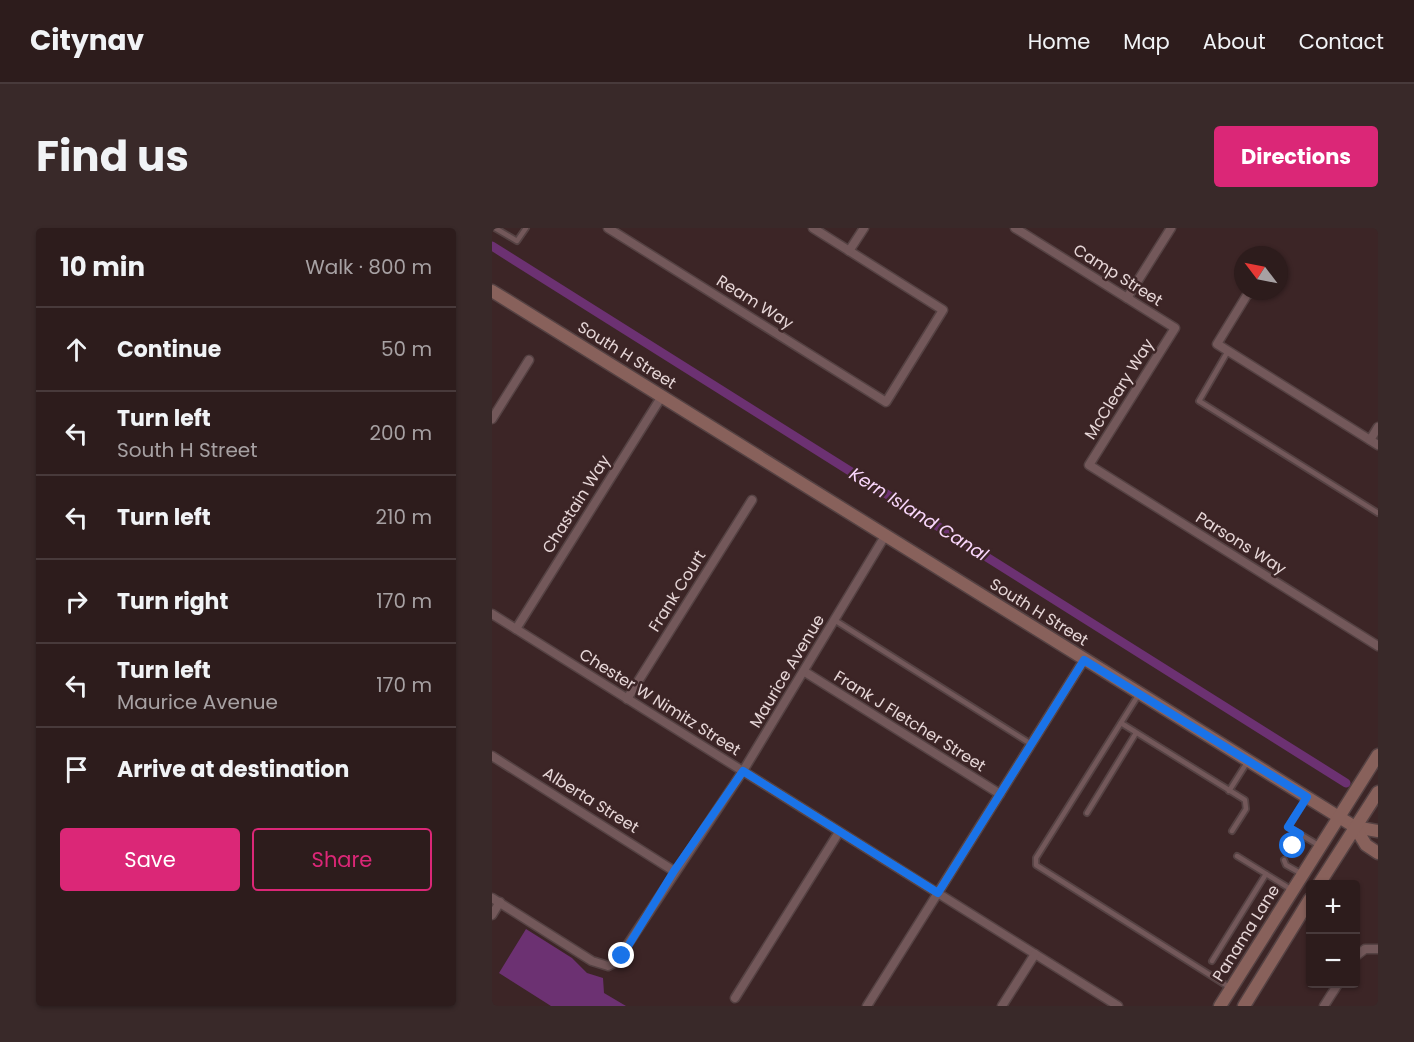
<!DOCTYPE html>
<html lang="en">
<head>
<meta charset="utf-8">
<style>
	body { margin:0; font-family:Poppins,sans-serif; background:#392929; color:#f1f3f6 }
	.controls { position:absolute; right:18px; bottom:18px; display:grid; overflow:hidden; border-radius:6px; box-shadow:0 2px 4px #0004 }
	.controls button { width:54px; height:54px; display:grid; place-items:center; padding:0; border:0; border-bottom:2px solid #483a3b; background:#2d1c1c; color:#f1f3f6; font:30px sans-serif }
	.compass { position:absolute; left:742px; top:18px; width:54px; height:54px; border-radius:50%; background:#2d1c1c; box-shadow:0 2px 4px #0004; rotate:302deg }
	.stop { position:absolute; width:18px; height:18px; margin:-14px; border:4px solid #1a73e8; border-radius:50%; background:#fff }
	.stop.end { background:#1a73e8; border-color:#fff; box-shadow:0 2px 6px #0008 }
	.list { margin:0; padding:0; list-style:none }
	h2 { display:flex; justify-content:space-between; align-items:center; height:78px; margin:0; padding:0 24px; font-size:26px }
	h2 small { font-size:20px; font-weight:400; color:#a7a1a3 }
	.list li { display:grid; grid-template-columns:39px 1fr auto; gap:18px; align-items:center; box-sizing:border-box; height:84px; padding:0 24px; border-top:2px solid #483a3b }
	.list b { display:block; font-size:22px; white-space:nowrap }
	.list p { margin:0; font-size:20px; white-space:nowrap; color:#a7a1a3 }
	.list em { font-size:20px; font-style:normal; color:#a7a1a3 }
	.actions { display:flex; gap:12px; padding:18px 24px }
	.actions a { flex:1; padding:14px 0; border:2px solid #db2777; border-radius:6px; text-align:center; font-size:21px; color:#db2777 }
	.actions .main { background:#db2777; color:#fff }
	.icon { flex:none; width:33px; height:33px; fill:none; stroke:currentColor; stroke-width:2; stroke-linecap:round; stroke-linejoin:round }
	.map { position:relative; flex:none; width:886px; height:778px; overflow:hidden; border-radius:6px }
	header { display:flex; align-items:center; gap:36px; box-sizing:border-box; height:84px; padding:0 30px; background:#2d1c1c; border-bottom:2px solid #483a3b }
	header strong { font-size:28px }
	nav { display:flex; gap:33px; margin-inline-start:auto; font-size:21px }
	.intro { display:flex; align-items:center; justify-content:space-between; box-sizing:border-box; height:144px; padding:0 36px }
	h1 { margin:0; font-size:42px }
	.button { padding:15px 27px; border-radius:6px; background:#db2777; color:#fff; font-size:21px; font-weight:700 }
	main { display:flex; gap:36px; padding:0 36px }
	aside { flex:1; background:#2d1c1c; border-radius:6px; box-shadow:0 2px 4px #0004 }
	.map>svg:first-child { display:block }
</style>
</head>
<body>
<header>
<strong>Citynav</strong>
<nav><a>Home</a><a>Map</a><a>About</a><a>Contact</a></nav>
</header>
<div class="intro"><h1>Find us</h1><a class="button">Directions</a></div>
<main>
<aside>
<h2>10 min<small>Walk · 800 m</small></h2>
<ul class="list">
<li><svg class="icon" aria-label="ahead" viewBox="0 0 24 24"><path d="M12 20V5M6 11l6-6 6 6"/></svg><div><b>Continue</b></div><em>50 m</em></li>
<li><svg class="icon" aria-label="left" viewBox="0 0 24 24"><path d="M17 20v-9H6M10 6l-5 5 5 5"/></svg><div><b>Turn left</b><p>South H Street</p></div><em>200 m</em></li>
<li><svg class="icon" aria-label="left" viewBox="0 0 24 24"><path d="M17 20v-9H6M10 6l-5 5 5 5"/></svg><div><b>Turn left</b></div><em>210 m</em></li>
<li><svg class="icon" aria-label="right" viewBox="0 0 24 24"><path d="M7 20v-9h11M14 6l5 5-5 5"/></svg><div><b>Turn right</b></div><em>170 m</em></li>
<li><svg class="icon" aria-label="left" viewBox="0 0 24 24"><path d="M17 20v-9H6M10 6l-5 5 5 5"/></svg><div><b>Turn left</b><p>Maurice Avenue</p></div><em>170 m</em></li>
<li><svg class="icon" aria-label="arrive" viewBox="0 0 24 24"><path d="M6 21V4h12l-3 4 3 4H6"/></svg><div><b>Arrive at destination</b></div></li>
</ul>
<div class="actions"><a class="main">Save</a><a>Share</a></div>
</aside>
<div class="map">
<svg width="886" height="778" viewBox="0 0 886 778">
	<rect width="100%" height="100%" fill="#3c2526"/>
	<polygon fill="#6c3172" points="34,701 80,730 95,745 111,750 112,765 134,778 59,778 7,745"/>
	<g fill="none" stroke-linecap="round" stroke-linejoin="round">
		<polyline stroke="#6c3172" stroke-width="9" points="0,18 854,555"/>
		<defs>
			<g id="lane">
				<polyline points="3,0 25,13 34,0"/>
				<polyline points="736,123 707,173 886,285"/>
				<polyline points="344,393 539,516"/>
				<polyline points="647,466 544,630 544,637 737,759"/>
				<polyline points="629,495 753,572 754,581 740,603"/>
				<polyline points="737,563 756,533"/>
				<polyline points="814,571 796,599 828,618"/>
				<polyline points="595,585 644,505"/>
				<polyline points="801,618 808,606"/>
				<polyline points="745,628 800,662"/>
				<polyline points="792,632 794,637 810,646"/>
				<polyline points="720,733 774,646"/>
			</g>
			<g id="street">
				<polyline points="116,0 394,174 451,82 321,0"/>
				<polyline points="523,0 683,100 597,237 886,418"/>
				<polyline points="357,23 372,0"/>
				<polyline points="762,63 755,67 725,116 886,217"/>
				<polyline points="635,70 679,0"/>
				<polyline points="0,191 37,132"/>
				<polyline points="878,212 886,199"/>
				<polyline points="0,386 626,778"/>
				<polyline points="24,401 170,168"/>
				<polyline points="313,444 508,566"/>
				<polyline points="135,471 260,272"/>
				<polyline points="0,528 182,643"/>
				<polyline points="0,670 100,733 116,738 124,734 251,543 393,308"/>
				<polyline points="0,687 8,674"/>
				<polyline points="864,728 873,721 886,721"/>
				<polyline points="243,770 347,604"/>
				<polyline points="375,778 592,432"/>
				<polyline points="510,778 543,726"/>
				<polyline points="832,778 846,756"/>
			</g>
			<g id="secondary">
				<polyline points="0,63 863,599 886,603"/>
				<polyline points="863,599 874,617 886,625"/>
				<polyline points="827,656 886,564"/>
				<polyline points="728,778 886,527"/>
				<polyline points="752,778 818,671"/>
			</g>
		</defs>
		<use href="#lane" stroke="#554243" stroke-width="8"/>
		<use href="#street" stroke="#554243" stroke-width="11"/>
		<use href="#secondary" stroke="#554243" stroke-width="15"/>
		<use href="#lane" stroke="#73585a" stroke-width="4.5"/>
		<use href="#street" stroke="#73585a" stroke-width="8"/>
		<use href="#secondary" stroke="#88615b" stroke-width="12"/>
	</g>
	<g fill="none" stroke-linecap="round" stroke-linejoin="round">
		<polyline stroke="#1a73e8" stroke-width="8" points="130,728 182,643 251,543 446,665 592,432 815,569 796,599 808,606 801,618"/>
	</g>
	<g text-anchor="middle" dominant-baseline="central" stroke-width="5" stroke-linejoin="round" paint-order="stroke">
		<g font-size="16" fill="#e7d7d8" stroke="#3c2526">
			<text transform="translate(626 47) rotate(32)">Camp Street</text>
			<text transform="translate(263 74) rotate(32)">Ream Way</text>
			<text transform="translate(135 127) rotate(32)">South H Street</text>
			<text transform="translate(627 161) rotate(-58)">McCleary Way</text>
			<text transform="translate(84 276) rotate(-58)">Chastain Way</text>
			<text transform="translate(749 315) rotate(32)">Parsons Way</text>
			<text transform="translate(185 363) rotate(-58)">Frank Court</text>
			<text transform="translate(547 384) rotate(32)">South H Street</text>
			<text transform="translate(295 443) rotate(-59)">Maurice Avenue</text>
			<text transform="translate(168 474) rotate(32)">Chester W Nimitz Street</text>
			<text transform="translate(418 493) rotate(32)">Frank J Fletcher Street</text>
			<text transform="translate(99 572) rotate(32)">Alberta Street</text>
			<text transform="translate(754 705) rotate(-58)">Panama Lane</text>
		</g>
		<g font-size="18" font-style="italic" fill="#fad7fc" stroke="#3c2526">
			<text transform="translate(427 286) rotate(32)">Kern Island Canal</text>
		</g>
	</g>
</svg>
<div class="controls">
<button>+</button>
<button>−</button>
</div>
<svg class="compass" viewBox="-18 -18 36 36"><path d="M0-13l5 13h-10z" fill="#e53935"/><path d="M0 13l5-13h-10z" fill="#a7a1a3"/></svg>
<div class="stop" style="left:801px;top:618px"></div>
<div class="stop end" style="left:130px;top:728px"></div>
</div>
</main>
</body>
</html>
